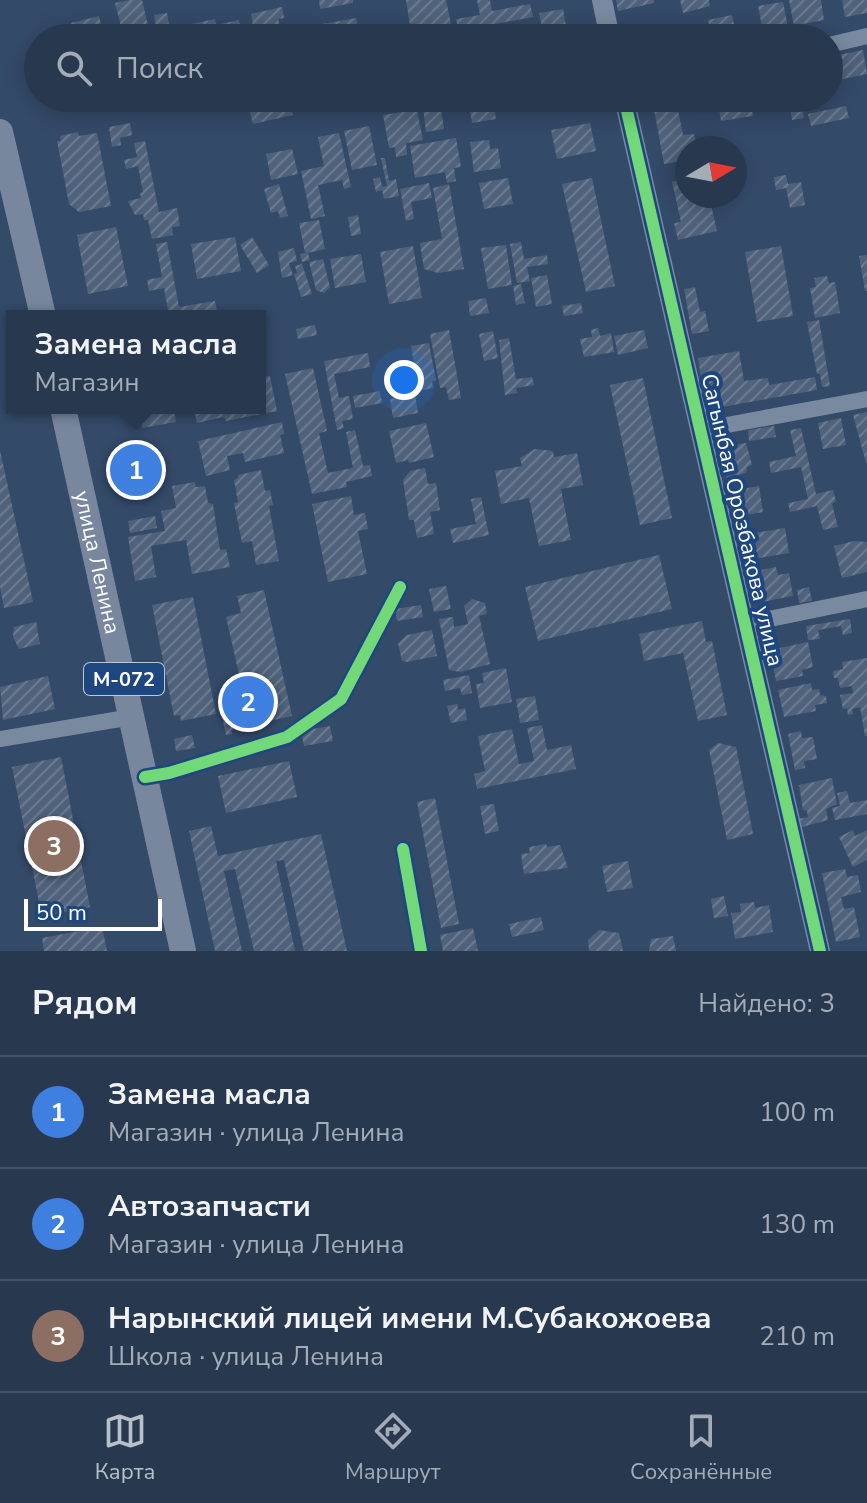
<!DOCTYPE html>
<html lang="ru">
<head>
<meta charset="utf-8">
<style>
	body { margin:0; font-family:"Nunito Sans",sans-serif; background:#334359; color:#f1f3f6 }
	.compass { position:absolute; left:675px; top:136px; width:72px; height:72px; border-radius:50%; background:#27384f; box-shadow:0 4px 20px #0003; rotate:80deg }
	.scale { position:absolute; left:24px; bottom:20px; width:138px; box-sizing:border-box; padding-left:8px; border:4px solid #fff; border-top:0; font-size:22px; line-height:28px; white-space:nowrap; color:#fff; -webkit-text-stroke:6px #1e467f; paint-order:stroke }
	.you { position:absolute; left:404px; top:380px; width:28px; height:28px; margin:-20px; border:6px solid #fff; border-radius:50%; background:#1a73e8; box-shadow:0 0 0 12px #1a73e833 }
	.badge { display:grid; place-items:center; width:52px; height:52px; border-radius:50%; background:#b8c0ca; color:#fff; font-size:26px; font-weight:700 }
	.pin { position:absolute; translate:-50% -50%; border:4px solid #fff; box-shadow:0 2px 8px #0006 }
	.popup { position:absolute; left:6px; top:310px; width:260px; height:104px; box-sizing:border-box; display:grid; place-content:center; border-radius:0px; background:#27384f; filter:drop-shadow(0 2px 6px #0005); font-size:26px; white-space:nowrap; color:#a4acb7 }
	.popup b { font-size:30px; color:#f1f3f6 }
	.popup::after { content:''; position:absolute; left:50%; top:100%; margin-left:-16px; border:16px solid transparent; border-top-color:#27384f }
	.list { margin:0; padding:0; list-style:none }
	h2 { display:flex; justify-content:space-between; align-items:center; height:104px; margin:0; padding:0 32px; font-size:34px }
	h2 small { font-size:26px; font-weight:400; color:#a4acb7 }
	.list li { display:grid; grid-template-columns:52px 1fr auto; gap:24px; align-items:center; box-sizing:border-box; height:112px; padding:0 32px; border-top:2px solid #435266 }
	.list b { display:block; font-size:30px; white-space:nowrap }
	.list p { margin:0; font-size:26px; white-space:nowrap; color:#a4acb7 }
	.list em { font-size:26px; font-style:normal; color:#a4acb7 }
	.icon { flex:none; width:44px; height:44px; fill:none; stroke:currentColor; stroke-width:2; stroke-linecap:round; stroke-linejoin:round }
	.map { position:relative; flex:none; width:867px; height:951px; overflow:hidden }
	.search { position:absolute; background:#27384f; box-shadow:0 4px 20px #0003; left:24px; right:24px; top:24px; height:88px; display:flex; align-items:center; gap:20px; box-sizing:border-box; padding:0 28px; border-radius:44px; color:#a4acb7; font-size:30px }
	.sheet { height:440px; background:#27384f }
	nav { display:flex; justify-content:space-around; align-items:center; box-sizing:border-box; height:112px; border-top:2px solid #435266; background:#27384f; font-size:22px; color:#a4acb7 }
	nav a { display:grid; justify-items:center; gap:4px }
	nav .on { color:#b8c0ca }
	.map>svg:first-child { display:block }
</style>
</head>
<body>
<div class="map">
<svg width="867" height="951" viewBox="0 0 867 951">
	<defs>
		<pattern id="building-hatch" width="6" height="6" patternUnits="userSpaceOnUse" patternTransform="scale(2)"><rect width="6" height="6" fill="#50627b"/><path d="M-1 1l2-2M0 6l6-6M5 7l2-2" fill="none" stroke="#6a7a8f"/></pattern>
	</defs>
	<rect width="100%" height="100%" fill="#344a69"/>
	<g fill="url(#building-hatch)">
		<polygon points="129,0 142,0 151,38 136,38 134,28 122,31 115,3"/>
		<polygon points="319,0 353,0 353,3 320,9"/>
		<polygon points="406,0 446,0 451,24 433,27 435,34 412,38"/>
		<polygon points="477,0 490,0 492,11 530,4 533,17 459,31 456,19 480,15"/>
		<polygon points="616,0 654,0 654,3 618,11"/>
		<polygon points="680,0 709,0 710,6 683,13"/>
		<polygon points="789,0 821,0 824,20 794,26"/>
		<polygon points="842,0 867,0 867,13 845,17"/>
		<polygon points="783,2 789,32 764,37 758,6"/>
		<polygon points="282,7 284,18 278,19 281,30 276,31 278,38 255,38 251,14"/>
		<polygon points="563,9 568,38 544,38 539,13"/>
		<polygon points="167,13 171,37 158,38 154,15"/>
		<polygon points="732,15 737,38 712,38 708,20"/>
		<polygon points="99,16 104,38 74,38 71,23"/>
		<polygon points="356,18 360,38 324,38 322,24"/>
		<polygon points="215,19 216,25 239,20 242,38 194,38 192,24"/>
		<polygon points="501,26 503,38 476,38 475,31"/>
		<polygon points="863,50 867,74 838,80 839,85 829,87 829,57"/>
		<polygon points="246,98 289,98 293,115 253,124"/>
		<polygon points="468,98 492,98 496,119 472,123"/>
		<polygon points="717,98 750,98 753,116 721,121"/>
		<polygon points="788,98 801,98 804,118 792,120"/>
		<polygon points="676,100 683,135 694,134 697,148 687,148 687,160 664,164 653,104"/>
		<polygon points="440,103 444,129 426,132 423,106"/>
		<polygon points="846,106 849,118 811,126 808,114"/>
		<polygon points="417,110 423,140 406,143 407,155 396,157 395,147 389,148 383,115"/>
		<polygon points="130,123 132,135 120,138 121,145 112,147 109,127"/>
		<polygon points="590,123 596,151 557,159 551,130"/>
		<polygon points="369,126 377,165 352,170 344,131"/>
		<polygon points="78,132 79,136 97,133 111,206 79,212 69,204 57,141 61,141 60,136"/>
		<polygon points="339,133 351,187 344,189 342,180 318,185 325,216 311,219 301,171 324,166 318,137"/>
		<polygon points="456,138 461,167 454,168 456,181 447,183 445,172 415,178 410,146"/>
		<polygon points="489,140 490,149 498,148 501,168 474,172 470,142"/>
		<polygon points="145,141 159,212 177,208 180,226 172,227 173,235 152,239 148,220 144,220 143,214 135,215 128,201 141,198 140,193 143,192 138,166 126,169 124,160 137,157 134,143"/>
		<polygon points="292,149 298,174 271,180 266,154"/>
		<polygon points="381,158 385,158 389,181 396,179 399,196 384,199 382,190 376,192 373,179 380,177 382,187 387,186"/>
		<polygon points="786,175 788,184 801,182 805,205 790,208 786,188 776,190 774,177"/>
		<polygon points="508,178 513,204 484,209 479,183"/>
		<polygon points="592,178 615,286 586,292 562,184"/>
		<polygon points="687,178 687,196 709,196 717,231 678,240 674,223 681,222 672,182"/>
		<polygon points="429,183 432,198 411,202 414,219 406,221 400,189"/>
		<polygon points="279,184 288,216 280,218 278,211 271,213 264,189"/>
		<polygon points="449,184 464,269 438,273 424,269 420,243 442,239 433,188"/>
		<polygon points="358,215 361,234 351,236 348,217"/>
		<polygon points="319,220 325,249 308,253 310,260 302,262 300,254 305,253 299,223"/>
		<polygon points="116,227 128,286 88,294 77,235"/>
		<polygon points="235,237 241,271 197,279 191,244"/>
		<polygon points="252,237 269,265 257,273 240,245"/>
		<polygon points="167,242 179,307 215,301 217,311 191,316 169,316 164,288 149,291 147,280 162,277 156,244"/>
		<polygon points="521,242 524,259 547,255 548,264 527,267 530,281 517,283 510,244"/>
		<polygon points="506,245 512,285 488,289 481,248"/>
		<polygon points="413,246 422,298 389,304 380,252"/>
		<polygon points="781,246 793,316 757,322 745,252"/>
		<polygon points="294,248 297,261 289,263 293,275 282,278 278,252"/>
		<polygon points="361,254 366,282 335,288 330,259"/>
		<polygon points="867,255 867,291 865,291 859,256"/>
		<polygon points="323,259 330,287 324,293 316,290 309,262"/>
		<polygon points="302,264 312,294 301,297 294,274 297,273 295,266"/>
		<polygon points="547,275 552,304 536,307 531,278"/>
		<polygon points="827,276 829,283 835,282 840,313 815,318 810,288 816,287 814,278"/>
		<polygon points="521,284 525,303 516,305 513,286"/>
		<polygon points="695,287 700,312 705,311 709,331 692,334 684,289"/>
		<polygon points="486,298 489,313 470,316 468,301"/>
		<polygon points="581,303 583,313 564,316 562,306"/>
		<polygon points="819,320 830,386 822,387 820,374 817,374 807,322"/>
		<polygon points="315,325 317,335 298,339 296,329"/>
		<polygon points="598,328 600,336 611,333 614,352 584,357 580,339 592,337 591,330"/>
		<polygon points="449,330 461,398 449,400 446,387 440,388 430,334"/>
		<polygon points="644,330 648,348 618,355 614,336"/>
		<polygon points="493,331 498,358 484,361 479,334"/>
		<polygon points="509,338 516,379 532,377 534,385 516,388 517,393 505,395 499,340"/>
		<polygon points="429,343 436,380 432,381 433,388 419,391 411,346"/>
		<polygon points="739,351 744,381 768,378 769,385 815,377 817,390 711,409 707,384 702,385 698,358"/>
		<polygon points="368,353 370,367 334,374 339,398 349,396 353,419 342,421 344,428 337,430 324,361"/>
		<polygon points="409,361 413,388 401,390 397,363"/>
		<polygon points="313,368 327,431 319,433 328,473 353,468 346,432 355,430 363,466 370,465 372,476 346,482 347,487 312,494 285,374"/>
		<polygon points="270,376 277,411 226,421 224,417 197,423 194,408 260,408 260,378"/>
		<polygon points="643,378 672,518 640,525 610,385"/>
		<polygon points="380,391 382,403 355,408 353,396"/>
		<polygon points="415,394 418,413 393,418 390,399"/>
		<polygon points="139,408 174,408 176,422 142,428"/>
		<polygon points="867,412 867,463 866,463 853,415"/>
		<polygon points="841,418 846,445 823,449 818,423"/>
		<polygon points="282,422 284,434 280,435 284,453 245,462 243,453 227,456 230,470 206,476 198,441"/>
		<polygon points="426,423 434,457 409,463 408,460 396,463 389,431"/>
		<polygon points="774,426 776,437 749,441 748,430"/>
		<polygon points="801,428 816,494 833,490 836,501 832,504 838,527 823,530 817,506 790,512 788,503 808,499 801,467 771,473 769,462 796,456 790,430"/>
		<polygon points="746,443 752,465 747,467 746,473 726,478 722,447"/>
		<polygon points="535,449 553,451 554,457 577,453 583,485 561,489 571,540 539,546 529,498 501,504 495,471 522,466 520,458"/>
		<polygon points="0,450 33,602 4,608 0,587"/>
		<polygon points="425,468 428,484 436,483 440,510 430,512 434,534 417,538 414,520 409,520 403,480 410,471"/>
		<polygon points="261,470 265,491 270,490 273,505 269,506 279,561 256,565 252,541 242,543 234,503 238,502 234,480 238,478 238,475"/>
		<polygon points="195,482 196,487 205,486 208,503 213,504 220,550 226,549 230,567 192,574 186,540 151,546 156,577 135,581 128,537 165,531 161,511 176,508 172,486"/>
		<polygon points="759,486 763,512 736,517 731,491"/>
		<polygon points="351,496 354,515 365,513 368,529 358,531 367,574 328,582 312,504"/>
		<polygon points="481,497 489,535 453,543 450,529 476,524 471,499"/>
		<polygon points="155,516 157,528 130,533 128,521"/>
		<polygon points="785,528 789,553 747,560 743,535"/>
		<polygon points="854,541 867,542 867,572 842,578 834,546"/>
		<polygon points="659,555 672,609 538,641 525,587"/>
		<polygon points="776,567 778,575 789,573 793,596 757,603 751,572"/>
		<polygon points="446,586 451,609 434,612 429,589"/>
		<polygon points="809,587 812,601 799,603 797,590"/>
		<polygon points="264,590 292,716 231,730 232,734 226,735 220,708 241,703 243,714 253,711 251,702 261,700 259,689 252,691 249,677 240,679 226,617 241,613 237,596"/>
		<polygon points="193,597 216,714 181,721 180,715 174,716 152,605"/>
		<polygon points="472,599 485,603 487,614 479,616 490,664 460,672 449,670 439,619 453,617 454,627 468,624 464,606"/>
		<polygon points="421,605 423,617 397,621 395,609"/>
		<polygon points="850,619 852,633 843,635 841,626 818,630 820,639 808,640 806,626"/>
		<polygon points="702,621 706,642 712,641 727,715 698,721 683,653 644,661 639,634"/>
		<polygon points="36,622 40,644 19,649 13,637 14,627"/>
		<polygon points="432,630 437,656 407,662 402,661 398,643 407,635"/>
		<polygon points="808,642 813,667 802,670 803,676 776,681 770,650"/>
		<polygon points="867,658 867,736 865,736 860,707 852,709 853,714 848,715 847,708 843,709 840,695 853,693 852,686 840,688 838,678 834,678 833,671 843,669 842,662"/>
		<polygon points="506,668 512,702 480,708 476,684 484,683 482,673"/>
		<polygon points="469,675 472,693 462,695 460,688 445,691 443,680"/>
		<polygon points="48,676 55,709 3,720 0,687"/>
		<polygon points="811,683 812,690 819,689 820,695 826,696 827,703 815,705 816,711 784,717 778,690"/>
		<polygon points="535,696 539,720 520,723 516,699"/>
		<polygon points="457,704 458,710 465,708 467,720 451,723 447,706"/>
		<polygon points="542,725 547,750 571,745 576,769 477,789 474,774 485,771 478,736 512,729 519,764 534,761 527,728"/>
		<polygon points="330,726 333,741 304,746 301,731"/>
		<polygon points="801,731 802,738 813,737 817,759 804,761 805,768 795,770 788,734"/>
		<polygon points="192,735 195,748 176,751 174,739"/>
		<polygon points="718,743 736,747 753,834 727,840 709,750"/>
		<polygon points="61,757 90,907 42,917 12,767"/>
		<polygon points="289,761 297,797 226,813 218,776"/>
		<polygon points="832,778 837,804 826,809 828,820 799,828 797,819 808,817 807,811 803,810 799,785"/>
		<polygon points="847,791 850,803 867,800 867,814 835,820 832,808 840,806 837,793"/>
		<polygon points="435,798 459,924 441,928 417,802"/>
		<polygon points="494,804 499,831 485,834 480,806"/>
		<polygon points="211,826 218,856 321,834 347,951 304,951 284,860 276,861 295,951 254,951 235,869 224,871 242,951 215,951 189,831"/>
		<polygon points="853,830 855,836 867,830 867,860 853,867 839,837"/>
		<polygon points="546,844 547,847 560,845 568,868 524,874 521,854 530,853 529,847"/>
		<polygon points="628,861 633,888 607,892 602,866"/>
		<polygon points="845,869 847,877 858,875 861,892 841,897 844,909 854,907 860,937 836,942 822,873"/>
		<polygon points="724,896 728,916 714,918 711,899"/>
		<polygon points="754,902 755,908 769,905 773,932 735,939 731,913 741,912 740,904"/>
		<polygon points="541,917 544,930 512,937 509,924"/>
		<polygon points="102,927 107,951 44,951 42,938"/>
		<polygon points="473,928 478,951 443,951 440,935"/>
		<polygon points="599,930 619,933 623,951 589,951 588,940"/>
		<polygon points="673,936 676,951 649,951 651,939"/>
	</g>
	<g fill="none" stroke-linecap="round" stroke-linejoin="round">
		<g stroke="#798aa0" stroke-width="16">
			<polyline points="829,45 867,36"/>
			<polyline points="700,430 867,399"/>
			<polyline points="745,624 867,599"/>
			<polyline points="0,739 132,717"/>
			<polyline points="145,777 169,773 287,737 341,699 400,587"/>
			<polyline points="403,849 421,951"/>
		</g>
		<g stroke="#798aa0" stroke-width="20">
			<polyline points="602,0 610,38"/>
			<polyline points="624,98 820,951"/>
		</g>
		<g stroke="#78879e" stroke-width="26">
			<polyline points="0,132 43,316"/>
			<path id="s1" d="M63,408l120,543"/>
		</g>
		<defs>
			<g id="cycleway">
				<polyline points="624,98 820,951"/>
				<polyline points="145,777 169,773 287,737 341,699 400,587"/>
				<polyline points="403,849 421,951"/>
			</g>
		</defs>
		<use href="#cycleway" stroke="#1e467f" stroke-width="17"/>
		<use href="#cycleway" stroke="#71d979" stroke-width="12"/>
	</g>
	<g text-anchor="middle" dominant-baseline="central" stroke-width="8" stroke-linejoin="round" paint-order="stroke">
		<rect fill="#1e467f" stroke="#bcc8d9" stroke-width="2" x="84" y="663" width="80" height="32" rx="6"/>
		<g font-size="20" font-weight="bold" fill="#fff">
			<text x="124" y="679">М-072</text>
		</g>
		<g font-size="22" fill="#fff" stroke="#1e467f">
			<text transform="translate(742 520) rotate(77)">Сагынбая Орозбакова улица</text>
			<text stroke="none"><textPath href="#s1" startOffset="158">улица Ленина</textPath></text>
		</g>
	</g>
</svg>
<svg class="compass" viewBox="-18 -18 36 36"><path d="M0-13l5 13h-10z" fill="#e53935"/><path d="M0 13l5-13h-10z" fill="#a4acb7"/></svg>
<div class="scale">50 m</div>
<div class="you"></div>
<div class="pin badge" style="left:136px;top:470px;background:#3f7fe0">1</div>
<div class="popup"><b>Замена масла</b>Магазин</div>
<div class="pin badge" style="left:248px;top:702px;background:#3f7fe0">2</div>
<div class="pin badge" style="left:54px;top:846px;background:#8d6e63">3</div>
<div class="search"><svg class="icon" aria-label="search" viewBox="0 0 24 24"><circle cx="10" cy="10" r="6"/><path d="M15 15l6 6"/></svg>Поиск</div>
</div>
<section class="sheet">
<h2>Рядом<small>Найдено: 3</small></h2>
<ul class="list">
<li><span class="badge" style="background:#3f7fe0">1</span><div><b>Замена масла</b><p>Магазин · улица Ленина</p></div><em>100 m</em></li>
<li><span class="badge" style="background:#3f7fe0">2</span><div><b>Автозапчасти</b><p>Магазин · улица Ленина</p></div><em>130 m</em></li>
<li><span class="badge" style="background:#8d6e63">3</span><div><b>Нарынский лицей имени М.Субакожоева</b><p>Школа · улица Ленина</p></div><em>210 m</em></li>
</ul>
</section>
<nav>
<a class="on"><svg class="icon" aria-label="map" viewBox="0 0 24 24"><path d="M3 6l6-2 6 2 6-2v14l-6 2-6-2-6 2zM9 4v14M15 6v14"/></svg>Карта</a>
<a><svg class="icon" aria-label="directions" viewBox="0 0 24 24"><path d="M12 3l9 9-9 9-9-9zM9 14v-3h6M13 9l2 2-2 2"/></svg>Маршрут</a>
<a><svg class="icon" aria-label="saved" viewBox="0 0 24 24"><path d="M7 4h10v16l-5-4-5 4z"/></svg>Сохранённые</a>
</nav>
</body>
</html>
